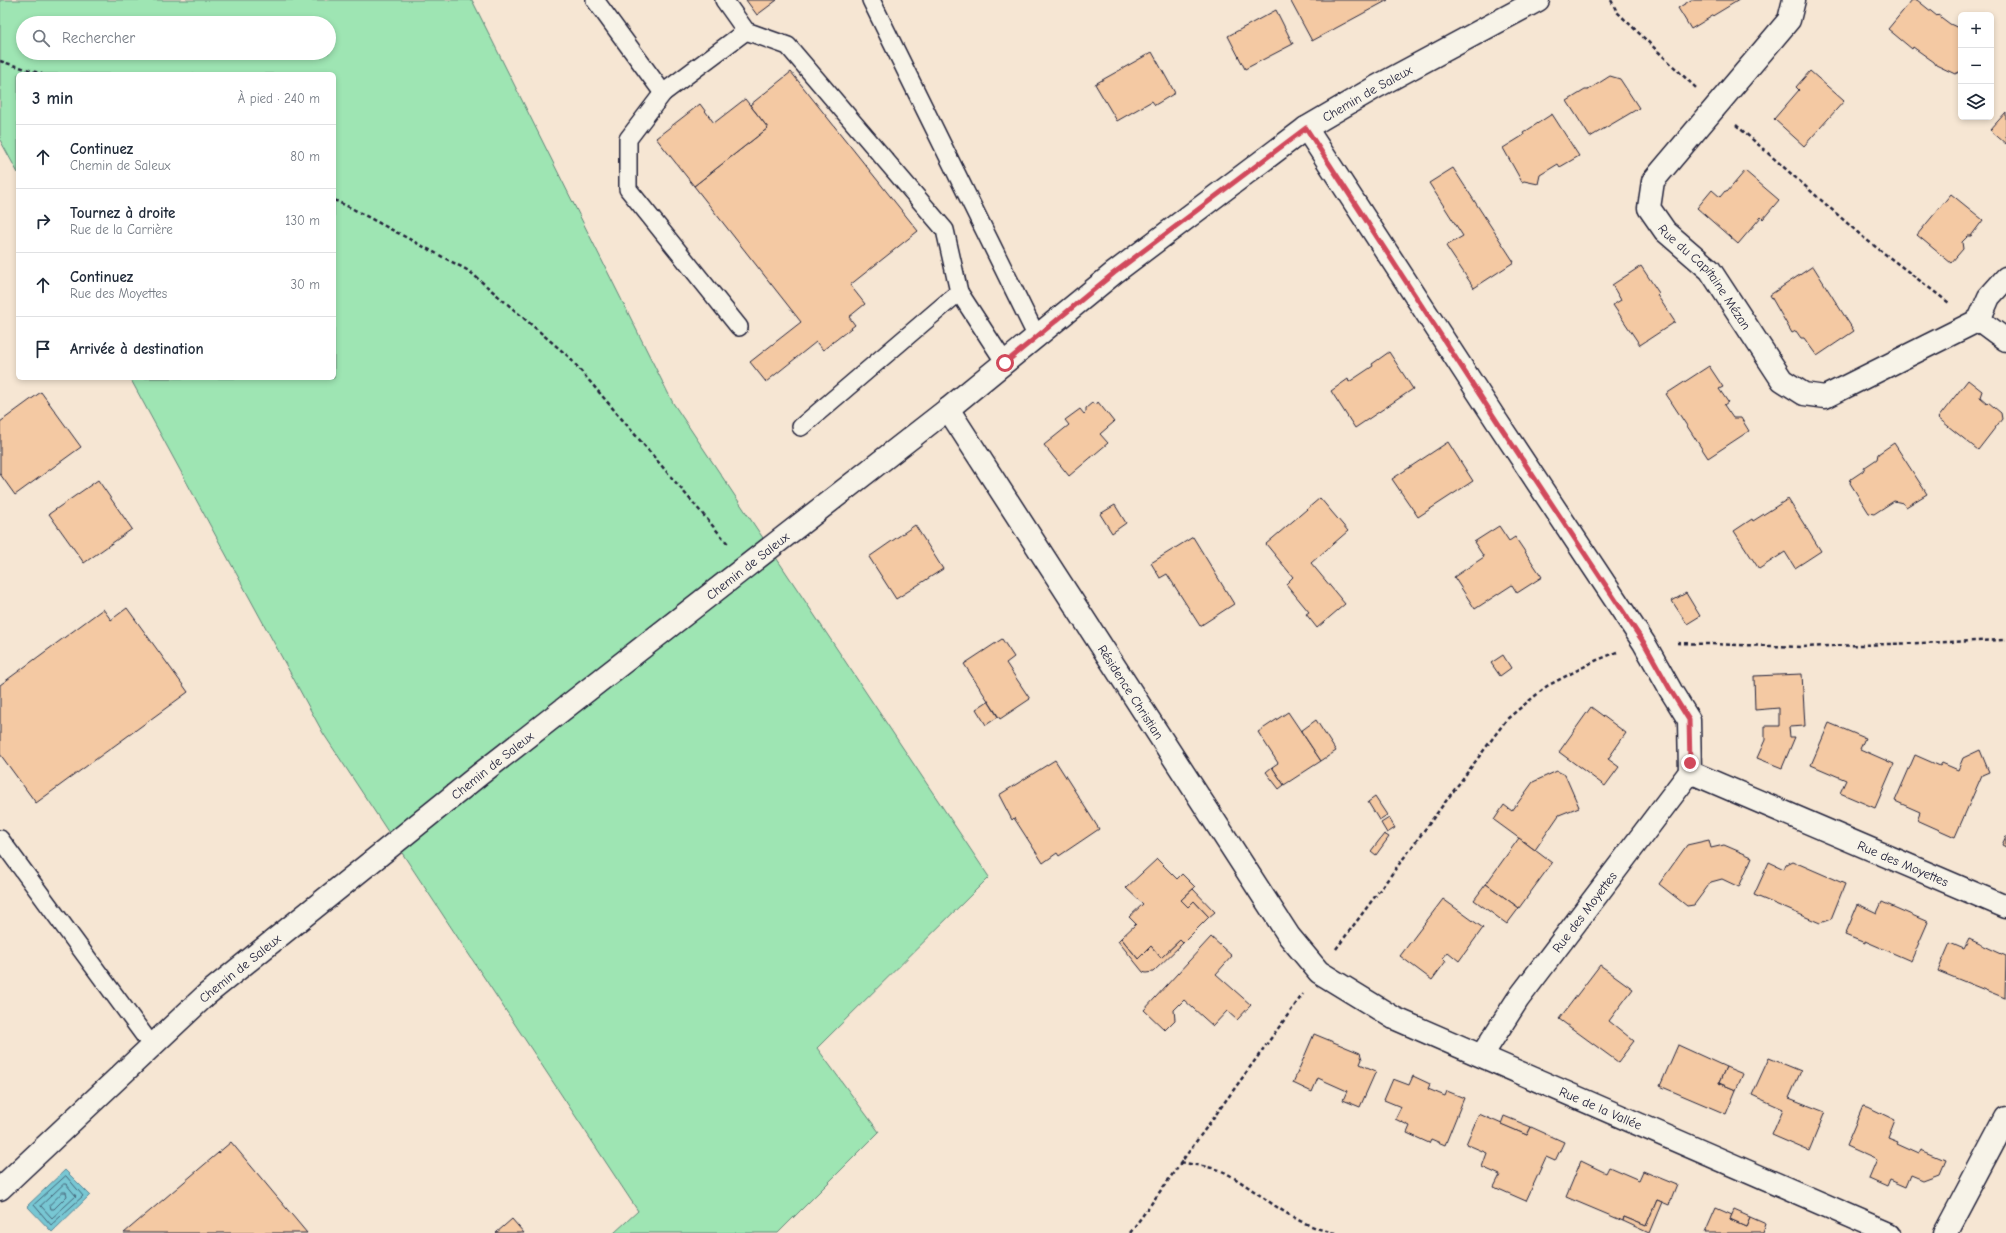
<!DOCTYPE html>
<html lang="fr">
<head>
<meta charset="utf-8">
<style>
	body { margin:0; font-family:"Comic Neue",sans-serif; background:#f2f2f3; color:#1f2937 }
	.controls { position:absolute; right:12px; top:12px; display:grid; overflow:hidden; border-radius:6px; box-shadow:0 2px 6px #0003 }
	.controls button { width:36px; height:36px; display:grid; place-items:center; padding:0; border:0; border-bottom:1px solid #e0e1e3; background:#fff; color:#1f2937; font:20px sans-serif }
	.stop { position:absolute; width:12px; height:12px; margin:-9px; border:3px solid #d1495b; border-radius:50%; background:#fff }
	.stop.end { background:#d1495b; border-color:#fff; box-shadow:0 1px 4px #0008 }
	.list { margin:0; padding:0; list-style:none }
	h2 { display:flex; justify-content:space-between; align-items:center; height:52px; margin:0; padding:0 16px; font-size:17px }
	h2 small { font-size:13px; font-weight:400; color:#747a83 }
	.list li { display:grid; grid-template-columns:26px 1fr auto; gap:12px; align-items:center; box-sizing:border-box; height:64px; padding:0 16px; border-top:1px solid #e0e1e3 }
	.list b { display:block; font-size:15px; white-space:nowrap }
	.list p { margin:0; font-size:13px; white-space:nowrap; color:#747a83 }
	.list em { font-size:13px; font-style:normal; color:#747a83 }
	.icon { flex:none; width:22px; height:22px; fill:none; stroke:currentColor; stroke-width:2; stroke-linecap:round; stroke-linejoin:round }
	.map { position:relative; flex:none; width:2006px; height:1233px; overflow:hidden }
	.search { position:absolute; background:#fff; box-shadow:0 2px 6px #0003; left:16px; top:16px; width:320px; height:44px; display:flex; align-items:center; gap:10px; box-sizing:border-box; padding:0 14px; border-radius:22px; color:#747a83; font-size:15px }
	.panel { position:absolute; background:#fff; box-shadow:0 2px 6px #0003; left:16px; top:72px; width:320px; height:308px; border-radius:6px }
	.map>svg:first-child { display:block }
</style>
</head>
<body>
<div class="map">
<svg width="2006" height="1233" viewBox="0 0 2006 1233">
	<rect width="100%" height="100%" fill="#f6e6d3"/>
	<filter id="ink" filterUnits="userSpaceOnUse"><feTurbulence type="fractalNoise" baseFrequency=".025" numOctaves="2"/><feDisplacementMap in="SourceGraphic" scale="8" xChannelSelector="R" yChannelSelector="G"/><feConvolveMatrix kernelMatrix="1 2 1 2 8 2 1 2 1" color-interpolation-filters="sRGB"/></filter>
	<g filter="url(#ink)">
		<path fill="#9ee5b3" stroke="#608477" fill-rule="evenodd" d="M0,0h472l201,403 316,474 -172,171 62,84 -101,101h-164l24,-22 -315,-478 -193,-355h204v-304h-316v99l-18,-33zM23,23h306v30h-306z"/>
		<polygon fill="#78c7d3" stroke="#568596" points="65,1170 90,1195 52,1232 27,1206"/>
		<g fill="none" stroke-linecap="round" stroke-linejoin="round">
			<g stroke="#446478" stroke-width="1">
				<polygon points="66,1176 83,1196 51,1225 34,1205"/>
				<polygon points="64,1184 66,1184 76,1196 52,1218 41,1206"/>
				<polygon points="63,1192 66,1192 67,1196 54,1209 51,1209 50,1205"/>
			</g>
		</g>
		<g fill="#f4c9a3" stroke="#22223b">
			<polygon points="746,0 777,0 757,15"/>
			<polygon points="1290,0 1388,0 1312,41"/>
			<polygon points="1691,0 1739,0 1691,29 1678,8"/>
			<polygon points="1912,0 1917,0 1937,16 1938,15 1950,24 1961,29 1961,71 1955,74 1936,65 1934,62 1913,47 1912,49 1888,29"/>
			<polygon points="1276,10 1293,44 1245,69 1228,36"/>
			<polygon points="1152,52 1175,93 1155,105 1152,101 1117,121 1095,84"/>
			<polygon points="1810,71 1844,101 1804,146 1774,119 1799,90 1796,87"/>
			<polygon points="791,72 918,231 850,285 865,304 849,317 855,325 823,350 816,342 766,382 750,362 801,322 694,186 768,128 750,105"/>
			<polygon points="1610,76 1620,79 1639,108 1590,137 1567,101 1585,90 1588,90"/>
			<polygon points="745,99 768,128 694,186 656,138 700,104 714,123"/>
			<polygon points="2006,112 2006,144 1990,130"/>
			<polygon points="1552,114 1579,156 1560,167 1558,164 1540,175 1538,184 1524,181 1522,182 1503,148 1524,135 1523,133"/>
			<polygon points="1453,168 1514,262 1474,288 1446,246 1463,236 1429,183"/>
			<polygon points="1745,171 1779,200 1763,219 1761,217 1738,244 1697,208 1712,190 1720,197 1725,191 1727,192"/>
			<polygon points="1951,194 1983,220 1971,236 1968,236 1962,242 1963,249 1951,263 1917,235"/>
			<polygon points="1641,266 1659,293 1657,295 1675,322 1640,345 1613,305 1621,300 1612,285"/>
			<polygon points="1813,266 1854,331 1817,356 1804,338 1801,338 1796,331 1792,333 1770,295"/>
			<polygon points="1389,352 1413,389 1355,428 1331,391 1348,379 1349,382 1373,366 1372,364"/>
			<polygon points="1709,366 1723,387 1719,389 1728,402 1724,405 1733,418 1741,418 1749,431 1708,458 1666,394"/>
			<polygon points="1968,380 1982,391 1980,397 1987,403 1988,402 2001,413 2002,419 1978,450 1938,418"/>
			<polygon points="41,392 81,447 15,495 0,474 0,422"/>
			<polygon points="1098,402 1114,422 1100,434 1108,443 1069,476 1044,445 1069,425 1065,420 1080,409 1084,414 1086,412 1086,408 1092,403 1096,405"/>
			<polygon points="1448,442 1473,481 1418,517 1392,479"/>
			<polygon points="1894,443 1927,494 1906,507 1903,503 1894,501 1874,514 1869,513 1850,483 1851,479 1863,471 1865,467 1877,459 1878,454"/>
			<polygon points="98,480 132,529 84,563 49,514"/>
			<polygon points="1320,498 1348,531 1311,563 1345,604 1317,628 1306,614 1309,612 1286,584 1293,577 1266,544"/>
			<polygon points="1788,499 1821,551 1795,568 1785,552 1759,569 1734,531 1752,519 1753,521"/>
			<polygon points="1115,505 1126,523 1112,533 1100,514"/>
			<polygon points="915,525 943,569 896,599 869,557"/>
			<polygon points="1499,526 1509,541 1515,537 1542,577 1517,593 1512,585 1475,609 1454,577 1484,557 1474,542"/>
			<polygon points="1193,537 1234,604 1200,626 1167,574 1160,578 1151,563"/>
			<polygon points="1686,593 1700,616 1687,624 1672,601"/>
			<polygon points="127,608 188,692 36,803 0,754 0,685 103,609 111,620"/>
			<polygon points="1002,639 1014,657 1006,663 1030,699 1000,719 964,664"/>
			<polygon points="1503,655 1511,668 1500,676 1491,663"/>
			<polygon points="1802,674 1805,726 1789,727 1790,737 1795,737 1782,768 1757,758 1765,740 1765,726 1779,726 1779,708 1755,710 1754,676"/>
			<polygon points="988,701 998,717 986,725 976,709"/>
			<polygon points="1591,707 1626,733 1608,759 1619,767 1605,786 1559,752"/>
			<polygon points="1288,712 1321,761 1284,785 1272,767 1278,763 1258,732"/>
			<polygon points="1316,720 1336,751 1321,761 1301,731"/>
			<polygon points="1829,723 1865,738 1860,749 1894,764 1875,808 1840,793 1846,780 1811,765"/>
			<polygon points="1980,750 1989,772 1982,775 1955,837 1917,820 1920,812 1895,801 1915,755 1940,766 1942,763 1958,770 1963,758"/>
			<polygon points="1055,760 1099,829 1059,856 1057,853 1043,863 1014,818 1012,820 999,795"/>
			<polygon points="1272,767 1284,785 1279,789 1266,772"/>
			<polygon points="1557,771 1565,775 1579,807 1559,815 1535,850 1494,820 1504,805 1512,811 1533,782"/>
			<polygon points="1375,797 1387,815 1379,820 1368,802"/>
			<polygon points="1389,818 1395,828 1387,833 1381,823"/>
			<polygon points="1384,834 1389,837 1376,855 1371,851"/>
			<polygon points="2006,836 2006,847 2002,845"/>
			<polygon points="1519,838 1552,863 1519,908 1486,884"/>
			<polygon points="1709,840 1711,848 1724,845 1752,857 1739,887 1722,879 1711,882 1694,905 1687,906 1659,884 1687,845"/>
			<polygon points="1157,859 1177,879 1182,874 1195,887 1181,900 1188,907 1194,901 1209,917 1183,943 1180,940 1161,958 1151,946 1138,959 1121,938 1136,924 1129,917 1143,904 1126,888"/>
			<polygon points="1792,861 1845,884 1831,919 1820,923 1754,895 1769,862 1784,869 1786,864"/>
			<polygon points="1486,884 1519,908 1507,924 1474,900"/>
			<polygon points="1193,889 1215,912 1209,917 1194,901 1188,907 1181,900"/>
			<polygon points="1443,899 1483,928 1459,961 1448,952 1443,958 1446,961 1432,980 1400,956"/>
			<polygon points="1882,902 1928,922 1911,961 1865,941 1865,943 1845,935 1858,904 1877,913"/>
			<polygon points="1211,937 1232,956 1216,974 1251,1005 1237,1020 1227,1011 1213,1026 1184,1000 1174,1010 1175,1020 1165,1030 1144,1010"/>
			<polygon points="1121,938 1138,959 1151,946 1161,958 1180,940 1183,943 1153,972 1146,973 1143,972 1118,941"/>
			<polygon points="1969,939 2006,956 2005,998 1938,971 1950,943 1964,949"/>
			<polygon points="1600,965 1633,989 1609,1021 1634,1041 1618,1062 1559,1019"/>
			<polygon points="1314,1034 1360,1053 1362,1059 1360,1064 1376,1071 1360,1107 1343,1100 1347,1091 1318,1078 1312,1092 1293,1083"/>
			<polygon points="1678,1045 1726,1067 1719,1083 1736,1090 1726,1114 1660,1086"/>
			<polygon points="1769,1058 1801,1071 1789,1098 1825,1112 1809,1151 1772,1135 1783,1109 1752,1095"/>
			<polygon points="1726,1067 1743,1074 1736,1090 1719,1083"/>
			<polygon points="1413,1076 1430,1084 1428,1089 1445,1096 1447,1091 1464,1098 1445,1145 1431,1139 1429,1143 1407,1133 1410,1126 1395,1119 1401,1107 1384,1100 1393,1079 1409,1085"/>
			<polygon points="1863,1106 1868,1107 1895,1120 1888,1138 1898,1142 1897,1144 1919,1154 1921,1150 1945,1160 1939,1174 1923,1180 1911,1175 1906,1187 1890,1180 1887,1187 1869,1179 1877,1160 1846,1146"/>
			<polygon points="1479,1114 1527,1135 1531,1127 1564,1142 1555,1161 1546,1157 1526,1201 1494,1187 1500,1175 1482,1167 1487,1153 1466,1144"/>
			<polygon points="1504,1116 1531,1127 1527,1135 1501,1124"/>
			<polygon points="231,1142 307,1233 124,1233"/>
			<polygon points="1581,1161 1606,1173 1609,1167 1639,1180 1643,1171 1677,1185 1669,1205 1657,1200 1646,1226 1624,1217 1623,1221 1566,1197"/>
			<polygon points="1657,1200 1662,1202 1649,1233 1623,1221 1624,1217 1646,1226"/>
			<polygon points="1716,1208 1732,1215 1730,1219 1746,1226 1750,1217 1766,1224 1763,1233 1705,1233"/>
			<polygon points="1734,1210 1750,1217 1746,1226 1730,1219"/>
			<polygon points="512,1219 524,1233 496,1233"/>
		</g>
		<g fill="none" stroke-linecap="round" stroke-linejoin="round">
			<defs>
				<g id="lane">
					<polyline points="595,0 663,93 746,31"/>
					<polyline points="724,0 746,31 788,46 945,230 959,292"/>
					<polyline points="871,0 1037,337"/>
					<polyline points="663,93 628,139 628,189 739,327"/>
					<polyline points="801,427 959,292 1005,363"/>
					<polyline points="0,839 152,1046"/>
				</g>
				<g id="street">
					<path id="s1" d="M1794,0l-5,20 -136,161 -4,27 16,23 45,39 72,110 22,14 21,3 154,-77 27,20"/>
					<path id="s2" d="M1306,128l192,295 146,220 27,48 18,29 1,52 316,135"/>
					<polyline points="1979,320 1989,297 2006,278"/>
					<path id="s3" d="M948,409l341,527 30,36 75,46 495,215"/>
					<path id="s4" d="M1482,1055l36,-56 172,-227"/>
					<polyline points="1945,1233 2006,1118"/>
				</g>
				<g id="secondary">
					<path id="s5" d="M0,1189l206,-194 273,-220 469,-366 166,-136 192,-145 70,-41 162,-87"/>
				</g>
			</defs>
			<use href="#lane" stroke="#22223b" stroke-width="20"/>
			<use href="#street" stroke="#22223b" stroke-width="25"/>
			<use href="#secondary" stroke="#22223b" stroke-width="25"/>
			<g stroke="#22223b" stroke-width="2.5" stroke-dasharray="4 3" stroke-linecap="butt">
				<polyline points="1611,0 1617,12 1696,88"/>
				<polyline points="0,61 42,74"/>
				<polyline points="1736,125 1864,238 1949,303"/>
				<polyline points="334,200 353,209 469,271 569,357 729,545"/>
				<polyline points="1677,643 1802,647 2006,640"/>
				<polyline points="1336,949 1507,719 1547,686 1595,661 1617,652"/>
				<path d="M1181,1162c12,3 35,5 45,11 37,21 67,53 110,60"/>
				<polyline points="1130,1233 1303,994"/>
			</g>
			<use href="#lane" stroke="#f7f3e8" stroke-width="17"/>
			<use href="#street" stroke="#f7f3e8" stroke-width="22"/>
			<use href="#secondary" stroke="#f7f3e8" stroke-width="22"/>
		</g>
	</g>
	<g fill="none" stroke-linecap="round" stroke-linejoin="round" filter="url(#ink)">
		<polyline stroke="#d1495b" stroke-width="5" points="1005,363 1114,273 1306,128 1498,423 1644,643 1671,691 1689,720 1690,763"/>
	</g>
	<g text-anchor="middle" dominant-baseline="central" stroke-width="3.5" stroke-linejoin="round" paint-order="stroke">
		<g font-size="13" fill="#22223b" stroke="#f7f3e8">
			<text stroke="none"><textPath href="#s5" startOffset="1754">Chemin de Saleux</textPath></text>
			<text stroke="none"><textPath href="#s1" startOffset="348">Rue du Capitaine Mézan</textPath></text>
			<text stroke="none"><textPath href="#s5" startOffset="974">Chemin de Saleux</textPath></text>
			<text stroke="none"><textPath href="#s3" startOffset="337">Résidence Christian</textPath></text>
			<text stroke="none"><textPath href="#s5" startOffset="650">Chemin de Saleux</textPath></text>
			<text stroke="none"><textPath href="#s2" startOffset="989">Rue des Moyettes</textPath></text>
			<text stroke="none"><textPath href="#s4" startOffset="176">Rue des Moyettes</textPath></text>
			<text stroke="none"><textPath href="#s5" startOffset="326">Chemin de Saleux</textPath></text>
			<text stroke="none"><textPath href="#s3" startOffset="988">Rue de la Vallée</textPath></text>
		</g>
	</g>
</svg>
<div class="controls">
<button>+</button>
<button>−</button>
<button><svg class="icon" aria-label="layers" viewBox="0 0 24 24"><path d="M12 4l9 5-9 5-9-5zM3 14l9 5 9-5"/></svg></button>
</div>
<div class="stop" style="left:1005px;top:363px"></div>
<div class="stop end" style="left:1690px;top:763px"></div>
<div class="search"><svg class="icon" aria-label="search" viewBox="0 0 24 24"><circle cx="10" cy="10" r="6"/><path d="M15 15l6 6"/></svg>Rechercher</div>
<section class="panel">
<h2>3 min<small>À pied · 240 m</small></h2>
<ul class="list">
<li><svg class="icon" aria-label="ahead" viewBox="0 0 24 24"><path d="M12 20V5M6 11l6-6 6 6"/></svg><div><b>Continuez</b><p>Chemin de Saleux</p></div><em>80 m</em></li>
<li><svg class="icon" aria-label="right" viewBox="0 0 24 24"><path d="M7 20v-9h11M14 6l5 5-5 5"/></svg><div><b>Tournez à droite</b><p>Rue de la Carrière</p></div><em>130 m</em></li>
<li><svg class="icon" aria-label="ahead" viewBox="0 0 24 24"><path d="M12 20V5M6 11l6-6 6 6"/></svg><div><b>Continuez</b><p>Rue des Moyettes</p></div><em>30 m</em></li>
<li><svg class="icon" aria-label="arrive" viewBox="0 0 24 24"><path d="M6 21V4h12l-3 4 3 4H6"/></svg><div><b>Arrivée à destination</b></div></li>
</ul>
</section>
</div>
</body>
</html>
